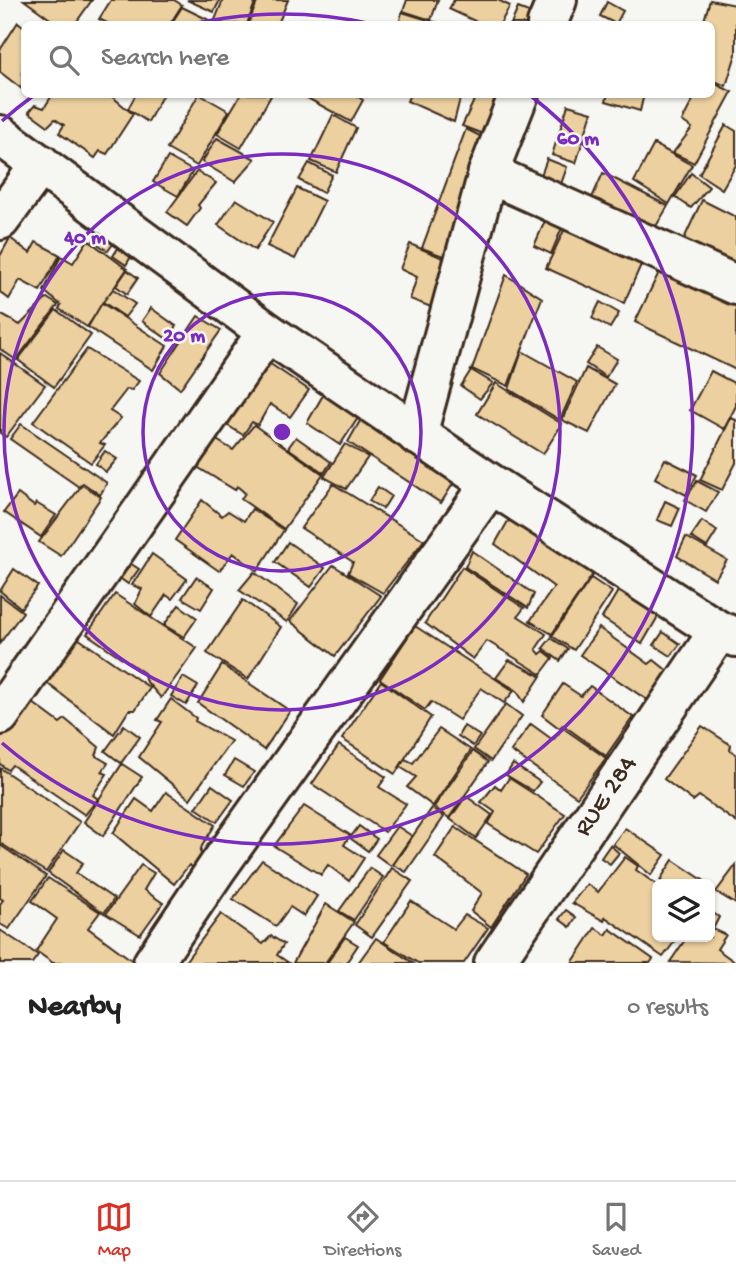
<!DOCTYPE html>
<html lang="en">
<head>
<meta charset="utf-8">
<style>
	body { margin:0; font-family:"Gochi Hand",sans-serif; background:#f6f6f6; color:#222 }
	.controls { position:absolute; right:21px; bottom:21px; display:grid; overflow:hidden; border-radius:10px; box-shadow:0 2px 5px #0004 }
	.controls button { width:63px; height:63px; display:grid; place-items:center; padding:0; border:0; border-bottom:2px solid #e0e0e0; background:#fff; color:#222; font:35px sans-serif }
	.list { margin:0; padding:0; list-style:none }
	h2 { display:flex; justify-content:space-between; align-items:center; height:91px; margin:0; padding:0 28px; font-size:30px }
	h2 small { font-size:23px; font-weight:400; color:#767676 }
	.icon { flex:none; width:38px; height:38px; fill:none; stroke:currentColor; stroke-width:2; stroke-linecap:round; stroke-linejoin:round }
	.map { position:relative; flex:none; width:736px; height:963px; overflow:hidden }
	.search { position:absolute; background:#fff; box-shadow:0 2px 5px #0004; left:21px; right:21px; top:21px; height:77px; display:flex; align-items:center; gap:18px; box-sizing:border-box; padding:0 24px; border-radius:10px; color:#767676; font-size:26px }
	.sheet { height:217px; background:#fff }
	nav { display:flex; justify-content:space-around; align-items:center; box-sizing:border-box; height:98px; border-top:2px solid #e0e0e0; background:#fff; font-size:19px; color:#767676 }
	nav a { display:grid; justify-items:center; gap:4px }
	nav .on { color:#d93025 }
	.map>svg:first-child { display:block }
</style>
</head>
<body>
<div class="map">
<svg width="736" height="963" viewBox="0 0 736 963">
	<rect width="100%" height="100%" fill="#f6f6f2"/>
	<filter id="ink" filterUnits="userSpaceOnUse"><feTurbulence type="fractalNoise" baseFrequency=".0143" numOctaves="2"/><feDisplacementMap in="SourceGraphic" scale="14" xChannelSelector="R" yChannelSelector="G"/><feConvolveMatrix kernelMatrix="1 2 1 2 8 2 1 2 1" color-interpolation-filters="sRGB"/></filter>
	<g filter="url(#ink)">
		<g fill="#edd0a0" stroke="#3b2a1e" stroke-width="2">
			<polygon points="24,0 92,0 75,24 57,24"/>
			<polygon points="111,0 174,0 182,5 170,24 109,24 99,19"/>
			<polygon points="187,0 220,0 214,12"/>
			<polygon points="223,0 256,0 247,24 224,24 215,20"/>
			<polygon points="258,0 288,0 278,24 248,24"/>
			<polygon points="407,0 438,0 431,20 403,11"/>
			<polygon points="454,0 498,0 510,6 500,24 481,24 449,9"/>
			<polygon points="710,0 736,5 736,54 726,86 712,80 712,24 703,24"/>
			<polygon points="607,2 623,11 616,24 600,16"/>
			<polygon points="182,7 217,24 171,24"/>
			<polygon points="518,8 539,16 535,24 511,24"/>
			<polygon points="402,12 441,24 399,24"/>
			<polygon points="18,22 24,27 22,89 0,72 0,50"/>
			<polygon points="712,82 732,92 694,163 673,153 692,128 682,121 696,94 712,94"/>
			<polygon points="53,94 109,94 133,114 107,154 100,151 95,158 59,133 64,125 55,119 48,126 29,112 35,105 44,108"/>
			<polygon points="136,94 163,94 148,122 128,109"/>
			<polygon points="199,94 229,111 197,166 167,149"/>
			<polygon points="241,94 272,94 241,148 217,134"/>
			<polygon points="300,94 354,94 363,100 351,122"/>
			<polygon points="410,94 461,95 454,122 407,101"/>
			<polygon points="477,94 498,100 483,134 462,126"/>
			<polygon points="608,94 644,94 640,111 606,101"/>
			<polygon points="568,105 592,112 576,163 552,155"/>
			<polygon points="333,115 356,128 336,172 311,161"/>
			<polygon points="726,125 736,131 736,165 722,189 699,174"/>
			<polygon points="466,129 492,142 451,259 422,248"/>
			<polygon points="217,138 255,159 235,182 202,162"/>
			<polygon points="654,144 692,165 669,204 634,182"/>
			<polygon points="168,157 193,171 178,196 153,182"/>
			<polygon points="547,159 567,167 561,184 540,178"/>
			<polygon points="309,163 332,175 323,193 299,180"/>
			<polygon points="197,171 216,183 198,205 200,208 187,226 167,212"/>
			<polygon points="603,173 668,206 655,228 591,200"/>
			<polygon points="691,173 709,187 691,208 675,197"/>
			<polygon points="297,188 324,201 295,259 267,246"/>
			<polygon points="236,199 273,222 255,250 218,225"/>
			<polygon points="702,200 736,217 736,272 682,243"/>
			<polygon points="548,214 565,221 551,254 534,246"/>
			<polygon points="568,222 644,258 624,303 546,268"/>
			<polygon points="107,225 120,234 108,251 93,241"/>
			<polygon points="10,238 30,253 36,242 60,255 40,291 20,280 9,299 0,292 0,256"/>
			<polygon points="88,240 127,269 87,327 59,309 61,305 44,291 61,256 73,263"/>
			<polygon points="122,242 135,250 126,265 113,256"/>
			<polygon points="410,244 450,261 431,307 410,299 417,277 400,269"/>
			<polygon points="662,266 736,302 736,370 635,322"/>
			<polygon points="127,270 138,278 127,294 116,286"/>
			<polygon points="506,275 542,298 508,386 472,369"/>
			<polygon points="113,289 135,304 125,317 103,302"/>
			<polygon points="47,298 58,305 16,360 0,349 0,314 20,325"/>
			<polygon points="600,302 619,313 610,328 592,318"/>
			<polygon points="102,303 167,346 153,370 88,327"/>
			<polygon points="151,308 176,326 167,339 142,321"/>
			<polygon points="56,310 91,335 54,387 18,360"/>
			<polygon points="198,316 221,330 180,389 160,373"/>
			<polygon points="597,347 617,359 606,377 586,364"/>
			<polygon points="87,349 139,381 132,390 127,389 110,411 121,418 100,443 105,445 91,463 33,422"/>
			<polygon points="522,351 577,382 560,420 509,389"/>
			<polygon points="0,353 45,385 6,437 0,433"/>
			<polygon points="263,359 309,390 290,417 270,404 258,425 252,422 243,435 222,422"/>
			<polygon points="586,368 615,384 589,433 562,420"/>
			<polygon points="471,370 493,383 480,399 461,386"/>
			<polygon points="711,371 736,384 736,406 724,429 690,410"/>
			<polygon points="496,383 562,424 543,454 477,414"/>
			<polygon points="326,390 362,412 340,445 307,423"/>
			<polygon points="364,414 456,479 441,503 348,442"/>
			<polygon points="731,418 736,420 736,463 722,490 700,480"/>
			<polygon points="21,424 107,483 100,495 83,483 79,487 10,439"/>
			<polygon points="254,425 323,474 284,529 241,499 245,493 237,486 235,490 189,462 210,436 233,450"/>
			<polygon points="296,437 331,462 324,473 288,448"/>
			<polygon points="345,444 368,457 346,489 324,477"/>
			<polygon points="105,451 117,459 106,472 96,464"/>
			<polygon points="665,459 697,475 686,495 655,478"/>
			<polygon points="697,481 718,492 706,512 685,500"/>
			<polygon points="333,484 424,540 383,593 348,573 353,562 301,528"/>
			<polygon points="82,485 101,497 61,556 39,542"/>
			<polygon points="378,487 391,496 383,509 369,501"/>
			<polygon points="18,494 34,506 36,503 56,515 41,537 4,512"/>
			<polygon points="202,500 222,516 228,511 244,521 252,509 284,530 257,571 233,553 219,571 175,540"/>
			<polygon points="665,501 680,508 672,526 657,520"/>
			<polygon points="518,514 597,568 552,634 530,621 554,587 495,544 508,521 514,522"/>
			<polygon points="702,521 717,531 707,547 691,537"/>
			<polygon points="686,537 727,560 715,579 677,556"/>
			<polygon points="288,542 325,568 311,587 275,562"/>
			<polygon points="472,551 534,594 528,608 465,567"/>
			<polygon points="152,554 187,579 172,599 166,595 151,617 135,604 142,589 132,585"/>
			<polygon points="125,560 139,569 128,584 114,574"/>
			<polygon points="333,565 381,596 335,656 290,621"/>
			<polygon points="462,567 524,608 518,616 546,634 536,649 540,654 544,651 553,658 541,674 487,641 473,659 425,623"/>
			<polygon points="14,569 38,586 21,608 0,591"/>
			<polygon points="254,572 298,604 287,622 239,590"/>
			<polygon points="196,577 214,588 201,609 182,598"/>
			<polygon points="591,578 612,592 574,650 552,636"/>
			<polygon points="621,586 660,613 642,644 602,618"/>
			<polygon points="115,594 197,648 161,698 145,680 144,673 87,634"/>
			<polygon points="0,595 23,612 0,643"/>
			<polygon points="243,600 281,627 248,679 207,653"/>
			<polygon points="179,605 197,618 184,637 164,625"/>
			<polygon points="415,626 514,691 504,703 481,688 459,720 431,702 425,710 380,679"/>
			<polygon points="599,628 649,664 654,660 669,672 649,701 580,655"/>
			<polygon points="663,632 680,644 671,656 654,645"/>
			<polygon points="72,634 150,688 135,710 129,710 114,734 40,678"/>
			<polygon points="551,638 568,649 560,661 543,648"/>
			<polygon points="509,660 541,676 524,702 516,690 496,678"/>
			<polygon points="222,665 290,711 264,750 198,703"/>
			<polygon points="183,677 198,686 186,705 171,696"/>
			<polygon points="381,681 431,717 395,774 342,739"/>
			<polygon points="563,684 581,696 590,686 633,717 606,756 563,725 559,728 542,715"/>
			<polygon points="25,697 60,723 65,719 99,747 96,756 108,763 102,772 107,774 93,795 98,799 85,815 12,765 8,770 0,764 0,737"/>
			<polygon points="171,699 196,718 195,721 231,741 190,799 139,757 162,722 157,720"/>
			<polygon points="506,704 522,716 491,761 474,749"/>
			<polygon points="531,724 553,740 563,728 606,758 577,797 511,751"/>
			<polygon points="124,725 140,737 121,763 105,751"/>
			<polygon points="464,726 480,736 473,746 458,736"/>
			<polygon points="702,726 731,745 730,750 736,754 736,822 699,796 693,801 664,779"/>
			<polygon points="439,729 471,750 433,806 407,787 416,777 400,767 405,759 413,763"/>
			<polygon points="339,745 386,777 379,787 406,804 385,832 312,784"/>
			<polygon points="473,751 488,762 449,818 434,807"/>
			<polygon points="234,760 254,772 244,786 225,775"/>
			<polygon points="122,764 142,777 103,836 84,822"/>
			<polygon points="513,764 540,782 533,791 506,775"/>
			<polygon points="0,768 80,822 46,872 0,843"/>
			<polygon points="509,778 565,814 536,854 488,824 495,812 481,802 495,785 501,790"/>
			<polygon points="212,785 233,800 217,822 196,808"/>
			<polygon points="166,792 215,825 202,846 200,852 205,857 197,870 189,865 174,884 113,833 136,799 153,811"/>
			<polygon points="466,796 492,815 476,838 450,819"/>
			<polygon points="304,806 350,835 344,845 364,858 349,881 328,865 321,875 274,846"/>
			<polygon points="432,808 444,817 406,872 393,865"/>
			<polygon points="359,826 377,839 368,851 350,838"/>
			<polygon points="397,826 412,836 391,866 376,855"/>
			<polygon points="455,827 526,874 491,927 471,911 482,893 435,857"/>
			<polygon points="625,828 665,855 651,875 613,844"/>
			<polygon points="0,845 46,876 9,929 0,924 0,904 3,900 0,898"/>
			<polygon points="610,845 619,853 610,864 601,858"/>
			<polygon points="64,850 83,863 76,873 114,899 104,913 48,873"/>
			<polygon points="625,857 638,866 636,870 657,885 657,937 678,937 663,957 605,917 604,921 572,903 587,884 598,892"/>
			<polygon points="262,860 317,896 304,916 290,907 276,926 233,899"/>
			<polygon points="673,860 709,884 665,884 660,880"/>
			<polygon points="141,865 154,873 144,890 163,903 140,935 106,914"/>
			<polygon points="736,865 736,904 716,892"/>
			<polygon points="370,868 383,877 354,920 339,911"/>
			<polygon points="392,868 412,881 372,937 355,925"/>
			<polygon points="48,878 100,912 88,928 133,961 132,963 53,963 36,951 57,919 32,901"/>
			<polygon points="411,901 454,929 465,915 488,928 464,963 418,963 384,942"/>
			<polygon points="326,904 354,922 325,963 293,963"/>
			<polygon points="566,910 576,917 570,927 559,919"/>
			<polygon points="710,911 719,917 713,929 726,935 717,949 736,963 670,962 687,937 710,937"/>
			<polygon points="221,914 263,944 271,936 284,944 277,955 289,963 184,963"/>
			<polygon points="595,928 606,935 610,929 653,959 650,963 572,963"/>
			<polygon points="0,930 38,955 32,963 0,963"/>
			<polygon points="345,937 358,945 346,963 327,963"/>
			<polygon points="376,938 413,963 358,963"/>
		</g>
		<g fill="none" stroke-linecap="round" stroke-linejoin="round">
			<defs>
				<g id="minor">
					<polyline points="547,24 557,0"/>
					<polyline points="0,135 267,332 491,484 719,631 736,637"/>
					<polyline points="488,173 736,285"/>
					<polyline points="0,220 41,164"/>
					<polyline points="417,435 488,173 519,94"/>
					<polyline points="0,715 267,332"/>
					<polyline points="153,963 217,868 491,484"/>
					<polyline points="494,963 719,631"/>
				</g>
			</defs>
			<use href="#minor" stroke="#3b2a1e" stroke-width="44"/>
			<use href="#minor" stroke="#f6f6f2" stroke-width="38"/>
		</g>
	</g>
	<g fill="none" stroke="#7b2cbf" stroke-width="3.5">
		<circle cx="282" cy="432" r="139"/>
		<circle cx="282" cy="432" r="278"/>
		<path d="M2 121A418 418 0 0 1 33 96M192 24A418 418 0 0 1 372 24M531 96A418 418 0 1 1 2 743"/>
	</g>
	<g text-anchor="middle" dominant-baseline="central" stroke-width="5" stroke-linejoin="round" paint-order="stroke">
		<g font-size="26" fill="#3b2a1e" stroke="#f6f6f2">
			<text transform="translate(607 797) rotate(-56)">RUE 284</text>
		</g>
	</g>
	<circle cx="282" cy="432" r="10" fill="#7b2cbf" stroke="#f6f6f2" stroke-width="3.5"/>
	<g font-size="21" text-anchor="middle" font-weight="bold" fill="#7b2cbf" stroke="#f6f6f2" stroke-width="5" stroke-linejoin="round" paint-order="stroke">
		<text x="578" y="144">60 m</text>
		<text x="85" y="243">40 m</text>
		<text x="184" y="341">20 m</text>
	</g>
</svg>
<div class="controls">
<button><svg class="icon" aria-label="layers" viewBox="0 0 24 24"><path d="M12 4l9 5-9 5-9-5zM3 14l9 5 9-5"/></svg></button>
</div>
<div class="search"><svg class="icon" aria-label="search" viewBox="0 0 24 24"><circle cx="10" cy="10" r="6"/><path d="M15 15l6 6"/></svg>Search here</div>
</div>
<section class="sheet">
<h2>Nearby<small>0 results</small></h2>
<ul class="list">
</ul>
</section>
<nav>
<a class="on"><svg class="icon" aria-label="map" viewBox="0 0 24 24"><path d="M3 6l6-2 6 2 6-2v14l-6 2-6-2-6 2zM9 4v14M15 6v14"/></svg>Map</a>
<a><svg class="icon" aria-label="directions" viewBox="0 0 24 24"><path d="M12 3l9 9-9 9-9-9zM9 14v-3h6M13 9l2 2-2 2"/></svg>Directions</a>
<a><svg class="icon" aria-label="saved" viewBox="0 0 24 24"><path d="M7 4h10v16l-5-4-5 4z"/></svg>Saved</a>
</nav>
</body>
</html>
